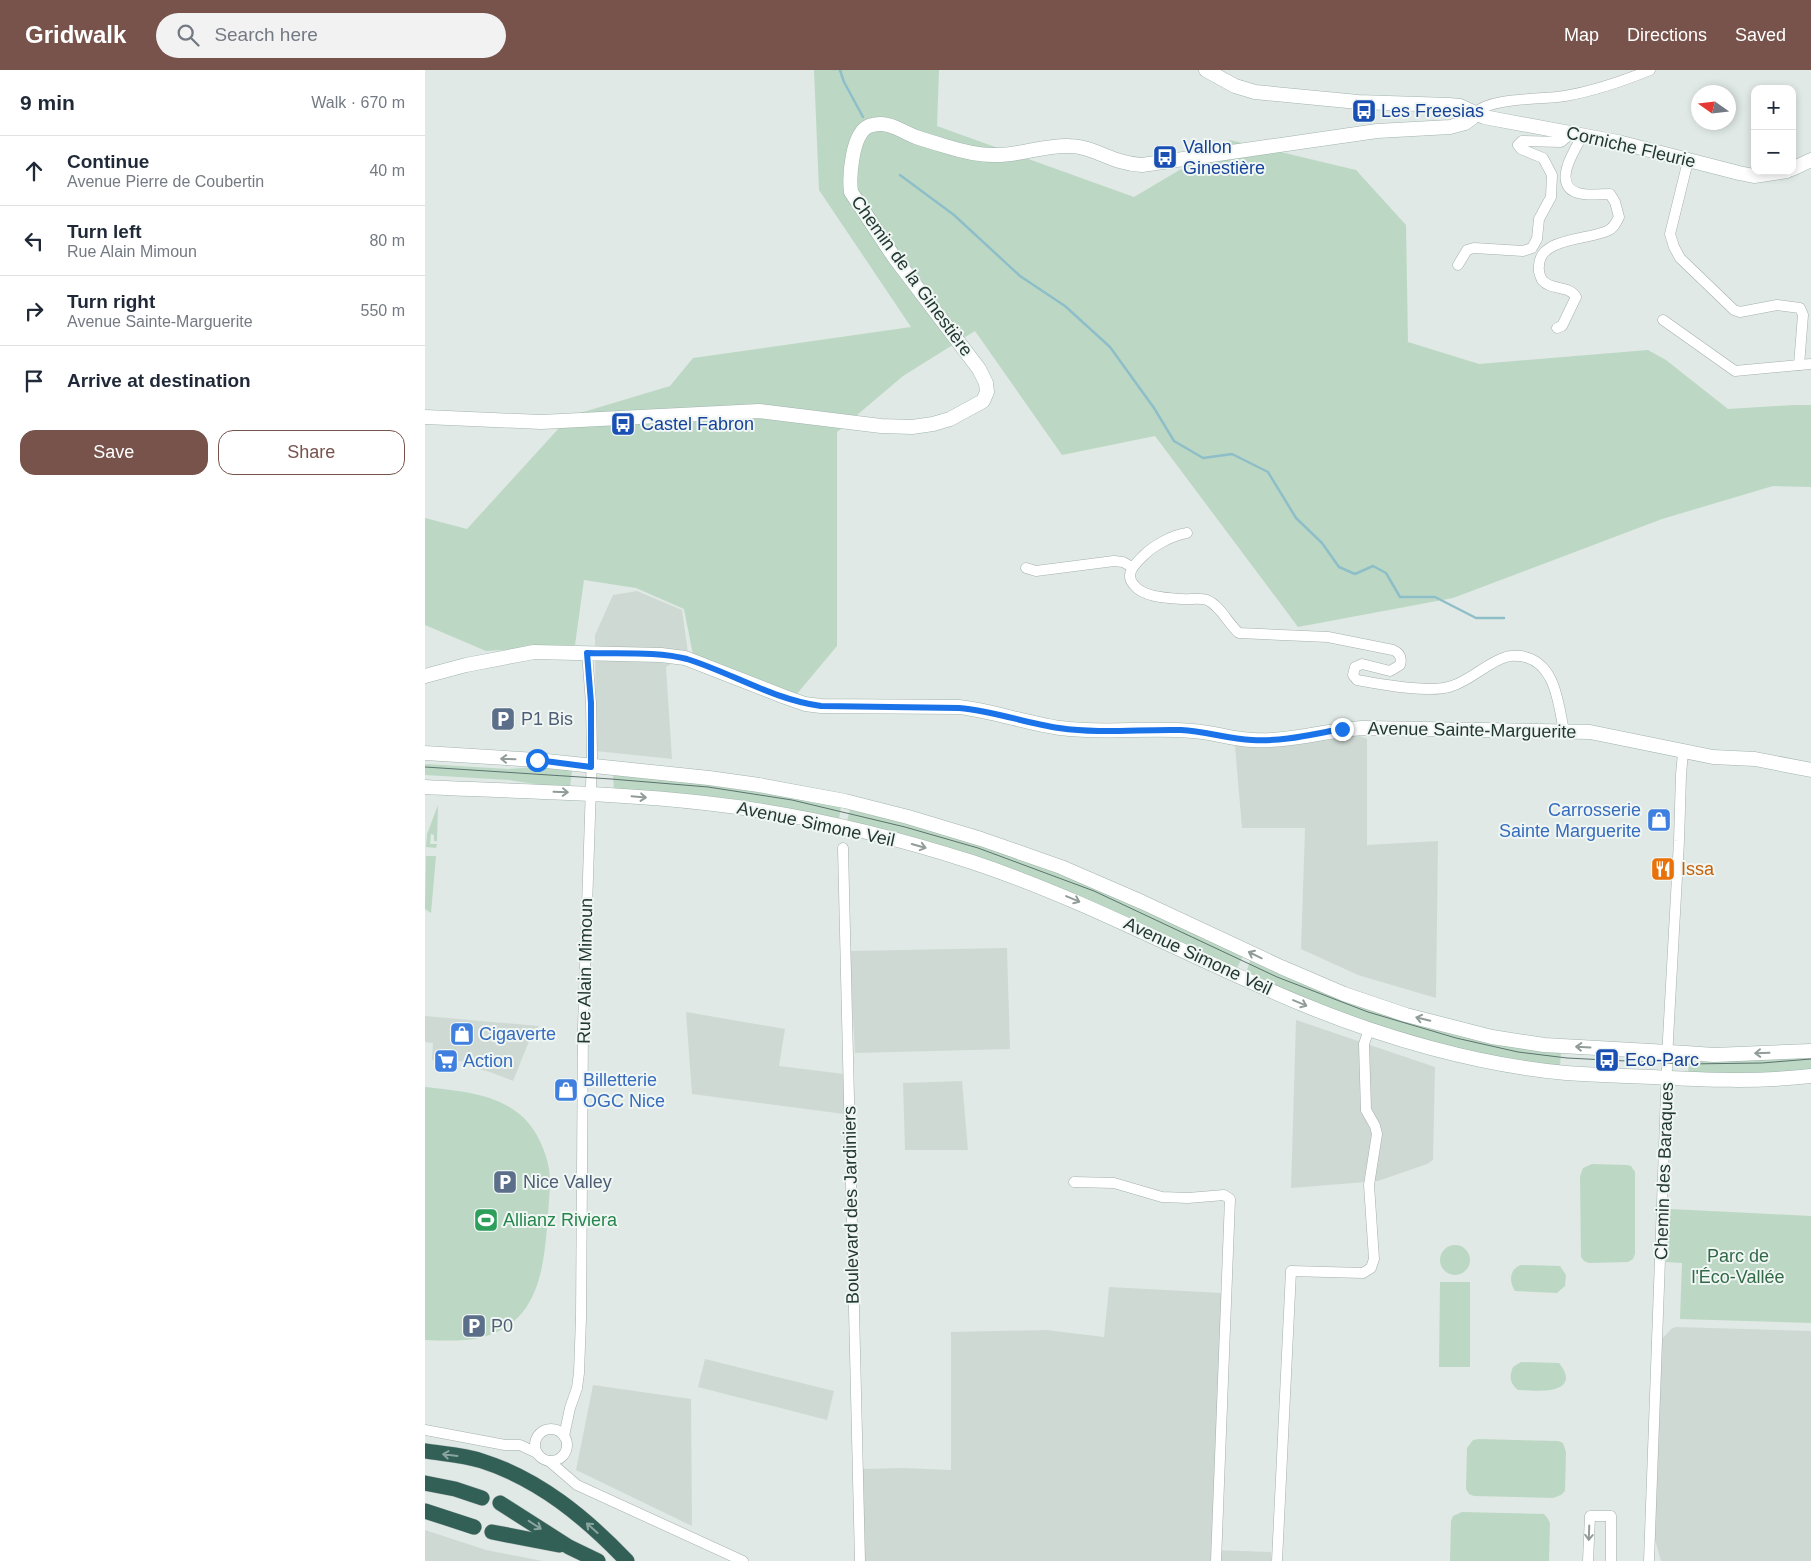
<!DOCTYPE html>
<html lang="en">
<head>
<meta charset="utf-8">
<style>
	body { margin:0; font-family:Helvetica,sans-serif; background:#f2f2f3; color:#1f2937 }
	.controls { position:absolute; right:15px; top:15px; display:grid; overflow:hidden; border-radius:10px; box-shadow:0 2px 8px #0003 }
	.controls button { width:45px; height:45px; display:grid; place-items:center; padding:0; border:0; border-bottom:1px solid #e0e1e3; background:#fff; color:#1f2937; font:25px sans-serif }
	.compass { position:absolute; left:1266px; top:15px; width:45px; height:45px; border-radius:50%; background:#fff; box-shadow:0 2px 8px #0003; rotate:284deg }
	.stop { position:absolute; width:15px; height:15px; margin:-11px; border:4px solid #1a73e8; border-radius:50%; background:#fff }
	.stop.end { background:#1a73e8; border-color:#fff; box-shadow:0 1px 5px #0008 }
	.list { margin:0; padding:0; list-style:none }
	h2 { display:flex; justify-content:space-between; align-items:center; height:65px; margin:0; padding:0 20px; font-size:21px }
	h2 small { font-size:16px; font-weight:400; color:#747a83 }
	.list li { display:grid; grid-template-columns:32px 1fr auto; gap:15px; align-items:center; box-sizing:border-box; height:70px; padding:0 20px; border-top:1px solid #e0e1e3 }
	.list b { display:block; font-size:19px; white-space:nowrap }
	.list p { margin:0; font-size:16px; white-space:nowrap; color:#747a83 }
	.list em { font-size:16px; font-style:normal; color:#747a83 }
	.actions { display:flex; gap:10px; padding:15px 20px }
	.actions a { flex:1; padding:11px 0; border:1px solid #77534c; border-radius:15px; text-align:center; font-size:18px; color:#77534c }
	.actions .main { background:#77534c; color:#fff }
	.icon { flex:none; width:28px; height:28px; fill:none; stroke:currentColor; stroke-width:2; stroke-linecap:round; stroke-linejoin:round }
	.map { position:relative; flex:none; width:1386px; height:1491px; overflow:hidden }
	header { display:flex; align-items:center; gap:30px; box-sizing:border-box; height:70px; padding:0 25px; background:#77534c; color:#fff }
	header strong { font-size:24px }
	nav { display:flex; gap:28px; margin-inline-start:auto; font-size:18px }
	.search { width:350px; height:45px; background:#f2f2f3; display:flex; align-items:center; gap:12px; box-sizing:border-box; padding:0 18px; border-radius:28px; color:#747a83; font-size:19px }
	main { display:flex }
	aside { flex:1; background:#fff }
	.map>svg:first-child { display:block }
</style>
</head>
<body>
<header>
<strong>Gridwalk</strong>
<div class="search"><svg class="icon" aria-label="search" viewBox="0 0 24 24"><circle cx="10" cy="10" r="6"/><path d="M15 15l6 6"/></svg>Search here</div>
<nav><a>Map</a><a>Directions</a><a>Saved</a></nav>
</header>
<main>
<aside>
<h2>9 min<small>Walk · 670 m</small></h2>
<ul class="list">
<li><svg class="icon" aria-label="ahead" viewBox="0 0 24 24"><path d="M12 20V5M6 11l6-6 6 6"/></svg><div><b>Continue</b><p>Avenue Pierre de Coubertin</p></div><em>40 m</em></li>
<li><svg class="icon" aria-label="left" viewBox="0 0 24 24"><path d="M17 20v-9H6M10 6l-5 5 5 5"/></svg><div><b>Turn left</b><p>Rue Alain Mimoun</p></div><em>80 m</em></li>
<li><svg class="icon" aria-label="right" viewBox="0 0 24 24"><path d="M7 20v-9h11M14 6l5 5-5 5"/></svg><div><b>Turn right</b><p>Avenue Sainte-Marguerite</p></div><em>550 m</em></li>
<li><svg class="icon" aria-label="arrive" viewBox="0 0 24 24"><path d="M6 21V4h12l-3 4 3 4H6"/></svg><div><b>Arrive at destination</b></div></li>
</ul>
<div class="actions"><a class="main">Save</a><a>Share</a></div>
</aside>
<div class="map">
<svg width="1386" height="1491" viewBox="0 0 1386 1491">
	<rect width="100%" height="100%" fill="#e0e9e5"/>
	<g fill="#cfd9d4">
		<polygon points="212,521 257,540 263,583 241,597 247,689 171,681 170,565 188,525"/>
		<polygon points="928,663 942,669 942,775 1013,771 1011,928 933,905 876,879 880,758 817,758 810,676"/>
		<polygon points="582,878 585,979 430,983 424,881"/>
		<polygon points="261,942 360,959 354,996 419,1004 419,1044 267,1024"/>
		<polygon points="0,946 56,951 114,956 107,964 88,1011 65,1002 54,999 52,992 7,990 8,973 0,972"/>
		<polygon points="871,950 1010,997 1008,1090 1002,1094 953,1111 866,1118"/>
		<polygon points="537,1011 543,1080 480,1080 478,1013"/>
		<polygon points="684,1217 797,1223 788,1480 846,1482 846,1491 438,1491 436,1399 478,1398 526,1400 526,1262 621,1260 679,1267"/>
		<polygon points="1251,1257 1386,1261 1386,1491 1236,1491 1230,1470 1237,1269 1246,1259"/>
		<polygon points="280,1289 409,1321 402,1350 273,1317"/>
		<polygon points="168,1315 266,1329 267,1456 151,1400"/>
		<polygon points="0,1460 61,1480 118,1491 0,1491"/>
	</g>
	<g fill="#bcd8c4">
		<polygon points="389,0 514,0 512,56 709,127 805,70 931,100 981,155 983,272 1054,294 1223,280 1241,290 1303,339 1368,335 1386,335 1386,417 1348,416 1237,449 1028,528 873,557 730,366 637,385 550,261 478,306 412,362 412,576 371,625 268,585 259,539 211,518 159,510 150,575 61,581 0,555 0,448 42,459 145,346 245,316 268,288 486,257 394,120"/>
		<polygon points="0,694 83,699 124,696 147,701 145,718 122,716 84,710 0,705"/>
		<polygon points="190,704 284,712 416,737 414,749 189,720 188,707"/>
		<polygon points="13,735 12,771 9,771 9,765 6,764 5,774 12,774 11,778 1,777 2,764"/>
		<polygon points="425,739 514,760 670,816 818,886 812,898 422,751"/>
		<polygon points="1,786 11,786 6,843 0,839"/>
		<polygon points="828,890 854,902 1136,982 1135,996 1133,998 1064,986 976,964 880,930 821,903 825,891"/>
		<polygon points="1386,985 1386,1002 1263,1005 1264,988"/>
		<path d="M0,1017c34,4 73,6 99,31 13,13 22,33 25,51 2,15 0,30 -1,45 -3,38 -5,87 -39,111 -26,18 -54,16 -84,15z"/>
		<polygon points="1167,1094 1202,1095 1206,1096 1210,1102 1210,1184 1208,1189 1203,1192 1164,1193 1159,1191 1156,1187 1155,1106 1158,1098"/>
		<polygon points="1245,1139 1386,1146 1386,1253 1255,1249 1257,1193 1241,1192"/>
		<circle cx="1030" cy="1190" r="15"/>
		<path d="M1096,1195l39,1 6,9 -1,11 -8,7 -42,-2c-6,-9 -6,-22 6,-26z"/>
		<polygon points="1015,1212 1045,1212 1045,1297 1014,1297"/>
		<path d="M1096,1292l38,1c3,4 7,9 7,15 -1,17 -36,12 -48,12 -8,-6 -9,-14 -5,-23z"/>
		<polygon points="1054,1369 1133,1371 1138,1373 1141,1382 1140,1421 1136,1425 1128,1428 1049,1426 1044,1424 1041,1419 1042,1378 1048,1370"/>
		<polygon points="1037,1442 1119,1444 1123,1449 1125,1453 1124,1491 1025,1491 1026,1451 1028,1446"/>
	</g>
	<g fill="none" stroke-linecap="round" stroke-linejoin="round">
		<g stroke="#8ebfc9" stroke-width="2.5">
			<polyline points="415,0 419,12 438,47"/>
			<polyline points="475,105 529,145 595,206 640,236 685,277 729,338 749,371 778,388 807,384 843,402 871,448 897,473 914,497 930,504 948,496 961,503 975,527 1010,527 1051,548 1079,548"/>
		</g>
		<defs>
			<g id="street">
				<path d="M1050,43c16,-16 66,-13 90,-17 29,-5 58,-15 85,-26"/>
				<polyline points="1033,195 1042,180 1049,178 1098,181 1107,178 1112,169 1114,149 1126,127 1127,105 1118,88 1096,79 1093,75 1097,71 1136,72 1147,63"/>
				<polyline points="1238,250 1310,301 1374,295 1378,245 1375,238 1352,235 1315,242 1309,240 1255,188 1249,177 1245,164 1263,91"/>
				<path d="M1132,258l5,-2 14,-29c-7,-12 -25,-6 -34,-17 -2,-4 -4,-9 -3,-14 0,-28 48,-26 68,-35 6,-2 9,-8 12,-14l-4,-15 -5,-8c-10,0 -23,2 -32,-1 -27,-8 -3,-44 5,-58"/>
				<polyline points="1374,295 1386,294"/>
				<path d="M762,463c-15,2 -34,13 -44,23 -8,8 -19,18 -9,29 9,12 32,13 47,14 9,1 17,-2 26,1 14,6 21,24 32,33l89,4 65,13c7,3 9,8 7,15l-10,6 -28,-7 -7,3 -2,8 4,5c22,4 74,14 95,6 19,-6 36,-24 54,-29 5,-2 11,-1 15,-1 35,6 37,47 43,75"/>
				<polyline points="601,498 611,501 689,491 698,492 707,497"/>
				<polyline points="418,778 435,1491"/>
				<polyline points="649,1112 689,1113 737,1127 763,1128 799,1125 805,1129 791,1491"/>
				<circle cx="126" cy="1375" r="16"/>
				<polyline points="0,1360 80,1375 95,1375 112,1383"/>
				<polyline points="139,1366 145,1338 152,1318 154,1303 156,1248 158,958 167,686 166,633 162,583"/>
				<polyline points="124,1391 152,1415 318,1491"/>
				<polyline points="852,1491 866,1201 938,1203 946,1198 949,1189 944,1115 952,1064 950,1056 941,1040 939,974 944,959"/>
				<polyline points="1163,1491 1165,1446 1186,1446 1186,1491"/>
				<polyline points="1224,1491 1243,969 1254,771 1256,705 1258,682"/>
			</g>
			<g id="secondary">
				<polyline points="781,0 810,16 830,22 933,32 1024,35 1035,36 1059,47 1193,72 1314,103 1329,106 1362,101"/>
				<polyline points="1367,99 1386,90"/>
				<path d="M0,347l116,5 218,-11 122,15 31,1 21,-3 17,-5 33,-18 4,-9 -1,-9 -7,-14 -85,-112 -43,-65c-2,-16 1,-59 18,-66 17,-7 32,5 47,11 9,3 19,6 29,9 16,5 35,10 52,9 24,0 48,-10 72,-9 25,0 44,18 73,19l235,-34 73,-4 15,-4 7,-5 3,-5"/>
				<path d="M0,606l41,-11 68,-13 127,3 24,3 100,39 20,7 16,2 138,1c34,4 67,16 101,21 44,6 89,-1 133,3 20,1 40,9 60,9 37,2 73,-10 110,-12l227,4 123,25 42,2 56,11"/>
				<polyline points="0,683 112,690 284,708 334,715 420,731 483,747 556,769 636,797 717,832 856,897 919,924 981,945 1067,967 1119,975 1261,983 1289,985 1386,981"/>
				<path d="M0,717c94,5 187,5 280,16 91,10 180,31 267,59 115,38 219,96 330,142 82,34 176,61 264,69 29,2 58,3 87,4 52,3 106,5 158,-1"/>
			</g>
			<g id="highway">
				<path d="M0,1381c19,3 39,4 57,10 57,18 104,57 145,100"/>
				<polyline points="0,1413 30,1419 57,1428"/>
				<polyline points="75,1433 144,1477 173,1491"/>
				<polyline points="0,1441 49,1457"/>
				<polyline points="67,1462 134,1475"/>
			</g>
		</defs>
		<use href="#street" stroke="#a4b0ac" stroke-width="11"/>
		<use href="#secondary" stroke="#a1b4ad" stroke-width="15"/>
		<use href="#highway" stroke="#bdc3c2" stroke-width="16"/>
		<use href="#street" stroke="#fff" stroke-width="10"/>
		<use href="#secondary" stroke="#fff" stroke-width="14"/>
		<use href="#highway" stroke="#326057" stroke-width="15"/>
		<polyline stroke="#5d736e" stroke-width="1" points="0,697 186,709 283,717 367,730 480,757 553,778 669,821 852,907 943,942 1031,968 1093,982 1142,988 1261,994 1337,993 1386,989"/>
	</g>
	<defs><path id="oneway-shaft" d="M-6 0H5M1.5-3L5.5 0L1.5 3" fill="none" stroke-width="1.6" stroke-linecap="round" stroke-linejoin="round" transform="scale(1.25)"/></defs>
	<g stroke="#919c98">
		<use href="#oneway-shaft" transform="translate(83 689) rotate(-178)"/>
		<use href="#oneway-shaft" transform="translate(136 722) rotate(2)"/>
		<use href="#oneway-shaft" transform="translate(214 727) rotate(5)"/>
		<use href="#oneway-shaft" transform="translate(494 776) rotate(16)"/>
		<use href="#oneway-shaft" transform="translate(648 829) rotate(23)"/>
		<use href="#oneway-shaft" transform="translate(830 885) rotate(-154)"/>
		<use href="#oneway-shaft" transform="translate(875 933) rotate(23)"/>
		<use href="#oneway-shaft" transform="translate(998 949) rotate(-166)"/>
		<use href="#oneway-shaft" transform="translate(1158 977) rotate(-177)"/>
		<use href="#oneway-shaft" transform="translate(1337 983) rotate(178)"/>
		<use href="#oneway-shaft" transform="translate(1164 1463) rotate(92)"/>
	</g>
	<g stroke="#88a49d">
		<use href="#oneway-shaft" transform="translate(25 1385) rotate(-173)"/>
		<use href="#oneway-shaft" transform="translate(110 1455) rotate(33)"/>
		<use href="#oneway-shaft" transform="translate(167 1458) rotate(-138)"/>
	</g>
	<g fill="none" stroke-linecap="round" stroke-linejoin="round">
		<path stroke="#1a73e8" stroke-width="6" d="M112,690l54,7v-64l-4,-50c30,1 72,-2 100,6 45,14 87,41 134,47l138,2c34,3 67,15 100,20 41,6 81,1 122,2 24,1 47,9 71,10 30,2 61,-6 90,-11"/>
	</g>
	<defs>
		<symbol id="bus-square" viewBox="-11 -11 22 22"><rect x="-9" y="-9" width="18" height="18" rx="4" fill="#1a4fb4" stroke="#f0f6f3"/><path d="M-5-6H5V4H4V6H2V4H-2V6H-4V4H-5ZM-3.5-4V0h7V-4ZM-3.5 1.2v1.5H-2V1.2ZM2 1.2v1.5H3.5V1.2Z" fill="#fff"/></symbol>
		<symbol id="parking-square" viewBox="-11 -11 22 22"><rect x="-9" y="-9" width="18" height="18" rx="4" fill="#5c6f8a" stroke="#f0f6f3"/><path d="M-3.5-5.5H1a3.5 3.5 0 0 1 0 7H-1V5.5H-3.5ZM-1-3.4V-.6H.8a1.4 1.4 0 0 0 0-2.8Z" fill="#fff"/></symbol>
		<symbol id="shop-square" viewBox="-11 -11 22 22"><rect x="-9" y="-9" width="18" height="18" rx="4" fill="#3f7fe0" stroke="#f0f6f3"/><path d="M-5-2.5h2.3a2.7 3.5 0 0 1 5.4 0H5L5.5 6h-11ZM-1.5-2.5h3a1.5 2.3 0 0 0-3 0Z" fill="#fff"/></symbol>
		<symbol id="restaurant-square" viewBox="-11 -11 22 22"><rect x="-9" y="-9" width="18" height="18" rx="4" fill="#e8710a" stroke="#f0f6f3"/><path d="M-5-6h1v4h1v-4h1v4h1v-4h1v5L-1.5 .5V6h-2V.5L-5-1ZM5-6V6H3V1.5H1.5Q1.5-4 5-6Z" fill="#fff"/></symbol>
		<symbol id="supermarket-square" viewBox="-11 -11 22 22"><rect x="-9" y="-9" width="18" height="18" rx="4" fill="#3f7fe0" stroke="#f0f6f3"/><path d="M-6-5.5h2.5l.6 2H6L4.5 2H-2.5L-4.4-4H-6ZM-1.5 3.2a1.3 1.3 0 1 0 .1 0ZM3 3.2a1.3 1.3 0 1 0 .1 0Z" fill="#fff"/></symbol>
		<symbol id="stadium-square" viewBox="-11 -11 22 22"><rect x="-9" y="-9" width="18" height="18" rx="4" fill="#2e9e5b" stroke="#f0f6f3"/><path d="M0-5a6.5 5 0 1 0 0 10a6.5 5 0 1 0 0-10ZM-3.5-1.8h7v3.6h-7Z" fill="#fff"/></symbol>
	</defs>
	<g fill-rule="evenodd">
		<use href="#bus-square" x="925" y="27" width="28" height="28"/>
		<use href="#bus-square" x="726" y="73" width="28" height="28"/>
		<use href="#bus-square" x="184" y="340" width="28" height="28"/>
		<use href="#parking-square" x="64" y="635" width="28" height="28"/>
		<use href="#shop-square" x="1220" y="736" width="28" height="28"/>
		<use href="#restaurant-square" x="1224" y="785" width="28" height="28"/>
		<use href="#shop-square" x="23" y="950" width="28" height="28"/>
		<use href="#bus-square" x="1168" y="976" width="28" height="28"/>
		<use href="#supermarket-square" x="7" y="977" width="28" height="28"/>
		<use href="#shop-square" x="127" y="1006" width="28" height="28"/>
		<use href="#parking-square" x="66" y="1098" width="28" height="28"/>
		<use href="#stadium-square" x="47" y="1136" width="28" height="28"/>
		<use href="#parking-square" x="35" y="1242" width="28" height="28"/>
	</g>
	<g text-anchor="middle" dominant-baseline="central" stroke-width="4" stroke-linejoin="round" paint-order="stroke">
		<g font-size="18" fill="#164399" stroke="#f0f6f3" text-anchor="start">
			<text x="956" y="41">Les Freesias</text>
			<text x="758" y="77">Vallon<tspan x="758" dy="21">Ginestière</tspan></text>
			<text x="216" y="354">Castel Fabron</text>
			<text x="1200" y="990">Eco-Parc</text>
		</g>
		<g font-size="18" fill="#233832" stroke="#f0f6f3">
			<text transform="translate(1206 77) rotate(13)">Corniche Fleurie</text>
			<text transform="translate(487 206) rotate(54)">Chemin de la Ginestière</text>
			<text transform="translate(1047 660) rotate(1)">Avenue Sainte-Marguerite</text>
			<text transform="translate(391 754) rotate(12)">Avenue Simone Veil</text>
			<text transform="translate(773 886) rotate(25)">Avenue Simone Veil</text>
			<text transform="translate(160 901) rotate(-89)">Rue Alain Mimoun</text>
			<text transform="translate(1239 1101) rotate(-88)">Chemin des Baraques</text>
			<text transform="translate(426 1135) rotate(-91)">Boulevard des Jardiniers</text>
		</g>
		<g font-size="18" fill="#4e5e75" stroke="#f0f6f3" text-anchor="start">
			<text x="96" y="649">P1 Bis</text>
			<text x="98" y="1112">Nice Valley</text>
			<text x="66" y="1256">P0</text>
		</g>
		<g font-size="18" fill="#366cbe" stroke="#f0f6f3" text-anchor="start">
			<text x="1216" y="740" text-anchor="end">Carrosserie<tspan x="1216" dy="21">Sainte Marguerite</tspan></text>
			<text x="54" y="964">Cigaverte</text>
			<text x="38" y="991">Action</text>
			<text x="158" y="1010">Billetterie<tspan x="158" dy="21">OGC Nice</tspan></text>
		</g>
		<g font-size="18" fill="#c56008" stroke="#f0f6f3" text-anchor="start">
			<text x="1256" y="799">Issa</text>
		</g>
		<g font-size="18" fill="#27864d" stroke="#f0f6f3" text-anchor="start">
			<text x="78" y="1150">Allianz Riviera</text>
		</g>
		<g font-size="18" fill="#326a48" stroke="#f0f6f3">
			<text x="1313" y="1186">Parc de<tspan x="1313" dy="21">l'Éco-Vallée</tspan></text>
		</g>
	</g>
</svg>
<div class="controls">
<button>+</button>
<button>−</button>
</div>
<svg class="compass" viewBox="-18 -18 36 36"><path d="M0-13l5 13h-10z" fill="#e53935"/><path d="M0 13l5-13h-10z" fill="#747a83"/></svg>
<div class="stop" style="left:112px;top:690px"></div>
<div class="stop end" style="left:917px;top:659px"></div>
</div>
</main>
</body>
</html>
